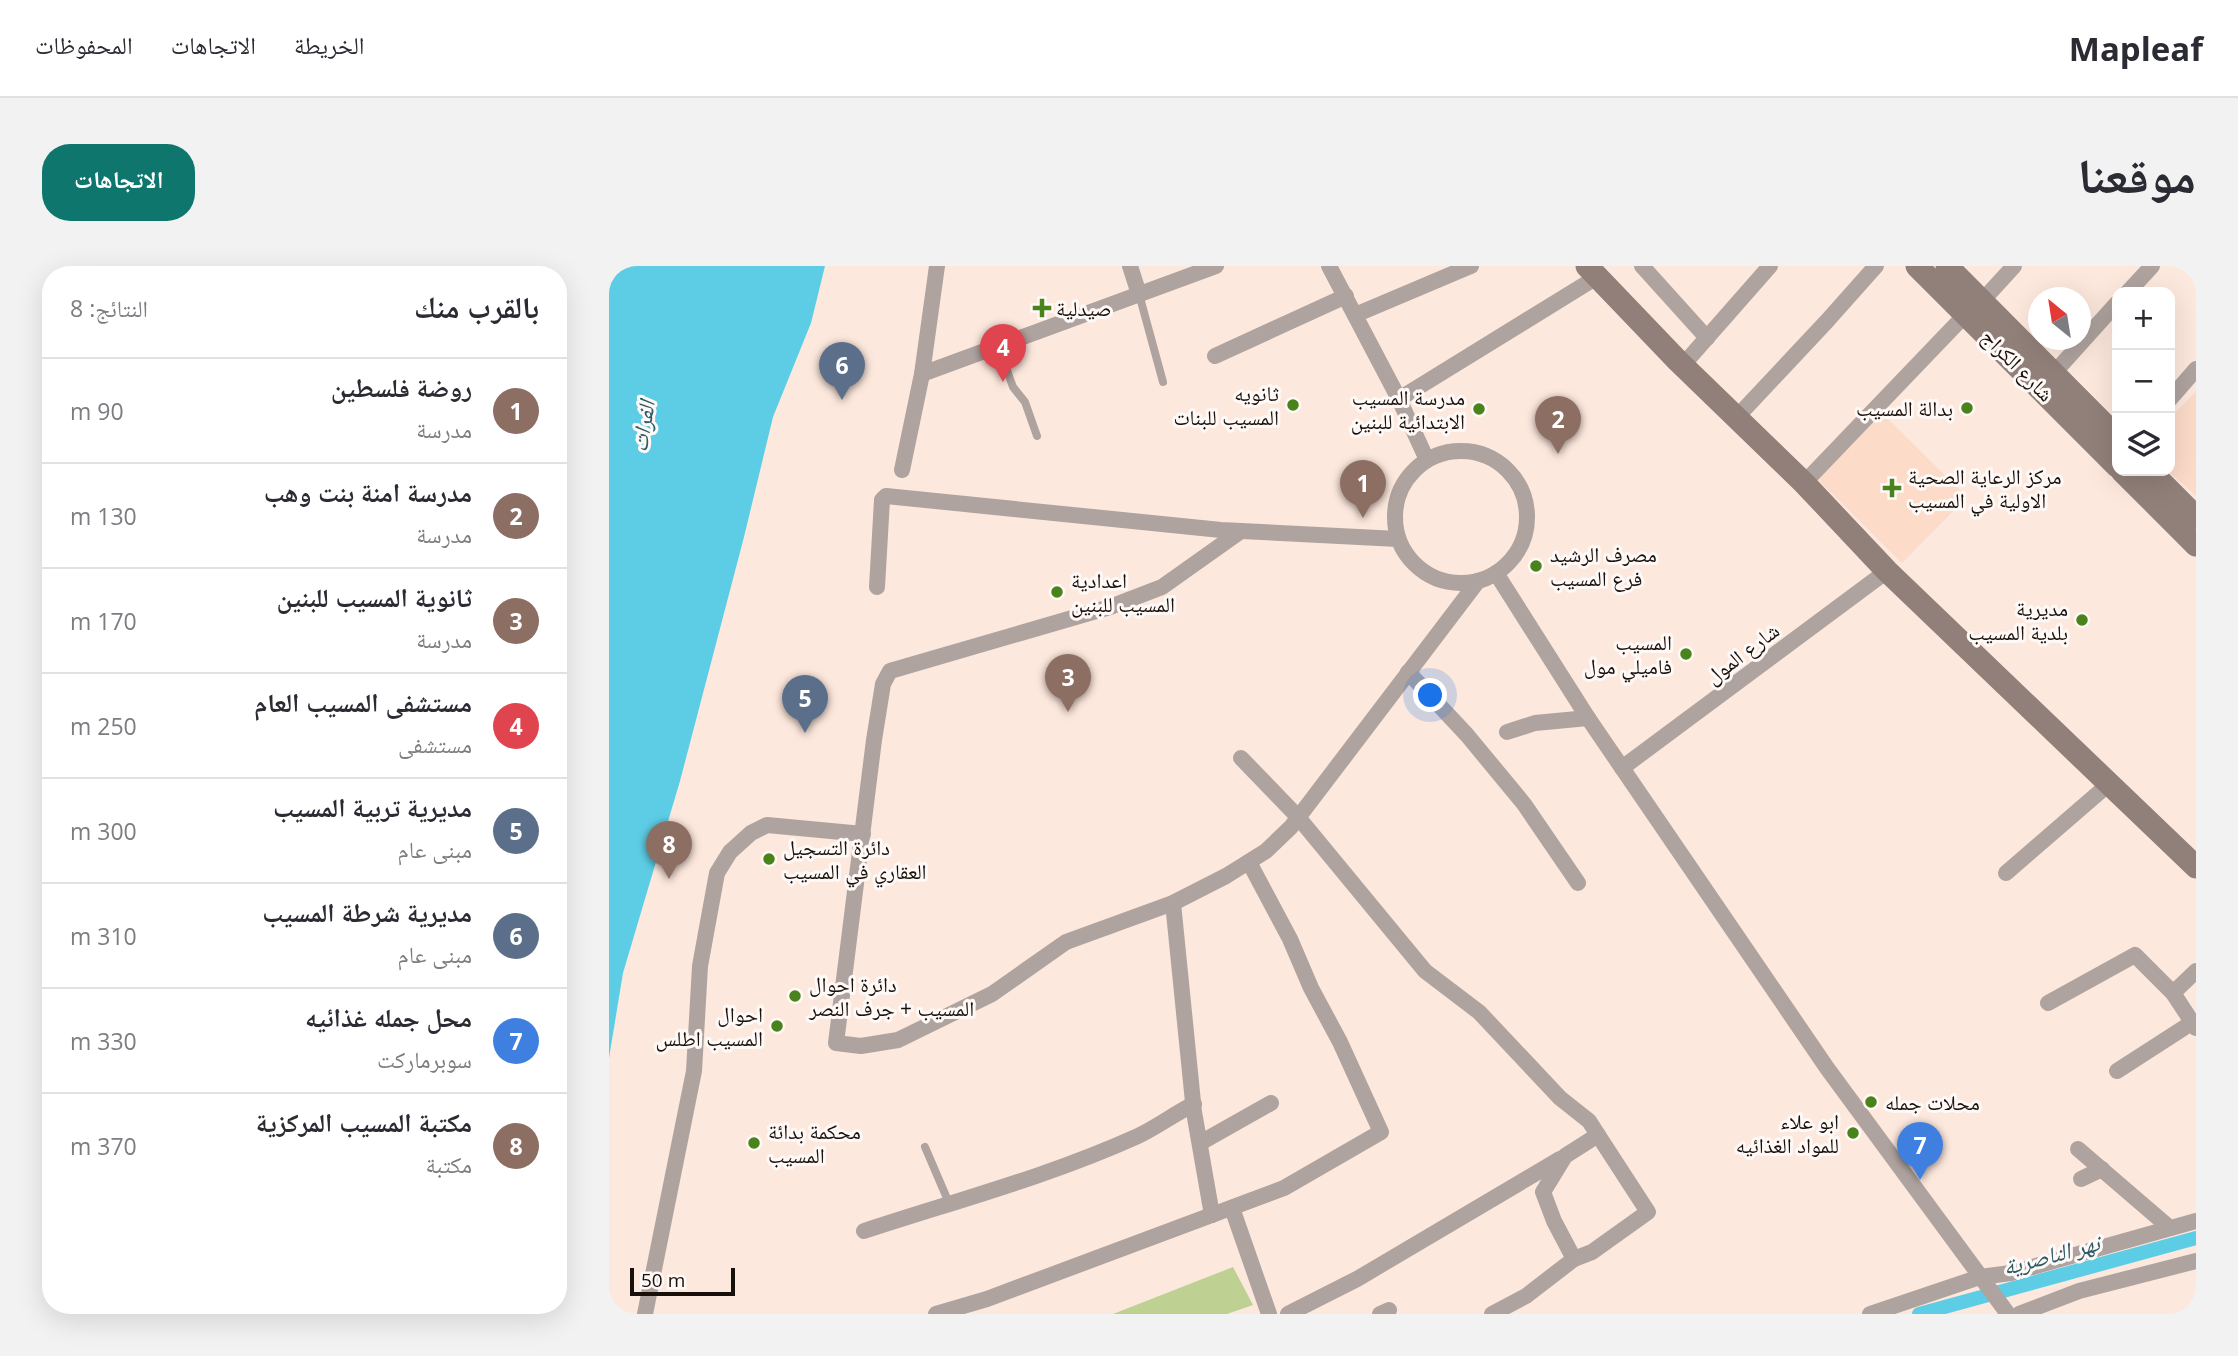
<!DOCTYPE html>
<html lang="ar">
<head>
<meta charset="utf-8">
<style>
	body { margin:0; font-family:"Open Sans","Noto Naskh Arabic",sans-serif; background:#f2f2f3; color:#2b2b33; direction:rtl }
	.controls { position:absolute; right:21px; top:21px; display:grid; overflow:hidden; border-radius:14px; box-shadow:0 7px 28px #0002 }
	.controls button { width:63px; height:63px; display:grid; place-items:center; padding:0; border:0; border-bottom:2px solid #e1e1e2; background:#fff; color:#2b2b33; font:35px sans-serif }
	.compass { position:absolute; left:1419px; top:21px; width:63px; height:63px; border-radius:50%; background:#fff; box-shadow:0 7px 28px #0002; rotate:330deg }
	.scale { position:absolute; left:21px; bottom:18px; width:105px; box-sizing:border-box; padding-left:7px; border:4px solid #18100b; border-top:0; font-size:19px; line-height:24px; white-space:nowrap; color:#18100b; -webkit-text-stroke:5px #fef9f6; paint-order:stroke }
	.you { position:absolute; left:822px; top:430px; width:24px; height:24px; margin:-18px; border:5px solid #fff; border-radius:50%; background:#1a73e8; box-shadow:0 0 0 10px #1a73e833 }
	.badge { display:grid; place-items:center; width:46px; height:46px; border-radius:50%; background:#0f766e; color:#fff; font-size:23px; font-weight:700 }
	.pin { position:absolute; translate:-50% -58px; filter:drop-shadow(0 2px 4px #0008) }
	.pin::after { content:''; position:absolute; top:37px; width:24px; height:21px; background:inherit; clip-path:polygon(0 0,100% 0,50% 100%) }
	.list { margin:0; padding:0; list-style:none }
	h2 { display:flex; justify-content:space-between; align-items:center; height:91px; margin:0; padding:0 28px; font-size:30px }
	h2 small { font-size:23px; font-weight:400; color:#7c7c81 }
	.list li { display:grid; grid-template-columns:46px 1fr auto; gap:21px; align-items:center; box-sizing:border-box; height:105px; padding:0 28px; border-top:2px solid #e1e1e2 }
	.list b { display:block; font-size:26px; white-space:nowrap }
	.list p { margin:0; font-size:23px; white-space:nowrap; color:#7c7c81 }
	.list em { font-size:23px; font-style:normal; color:#7c7c81 }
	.icon { flex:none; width:38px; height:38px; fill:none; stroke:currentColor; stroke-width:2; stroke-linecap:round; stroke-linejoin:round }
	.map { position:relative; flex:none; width:1587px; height:1048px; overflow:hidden; direction:ltr; border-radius:28px }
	header { display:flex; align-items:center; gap:42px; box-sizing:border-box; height:98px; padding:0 35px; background:#fff; border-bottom:2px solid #e1e1e2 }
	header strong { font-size:33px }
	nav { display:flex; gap:38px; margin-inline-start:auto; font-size:24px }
	.intro { display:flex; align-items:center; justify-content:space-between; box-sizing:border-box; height:168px; padding:0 42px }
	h1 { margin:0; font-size:49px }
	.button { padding:18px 32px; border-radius:28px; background:#0f766e; color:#fff; font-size:24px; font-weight:700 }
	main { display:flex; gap:42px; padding:0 42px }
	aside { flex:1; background:#fff; border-radius:28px; box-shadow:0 7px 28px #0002 }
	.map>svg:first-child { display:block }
</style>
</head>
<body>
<header>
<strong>Mapleaf</strong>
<nav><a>الخريطة</a><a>الاتجاهات</a><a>المحفوظات</a></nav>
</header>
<div class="intro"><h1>موقعنا</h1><a class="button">الاتجاهات</a></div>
<main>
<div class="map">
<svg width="1587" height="1048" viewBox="0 0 1587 1048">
	<rect width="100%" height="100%" fill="#fde8dd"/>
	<g fill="#fcdbc9">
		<polygon points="1587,125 1587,230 1559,205 1561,205 1561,152"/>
		<polygon points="1273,147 1358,231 1293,297 1208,213"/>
	</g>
	<polygon fill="#bed193" points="624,1001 644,1039 618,1048 504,1048"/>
	<polygon fill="#5dcde5" points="0,0 216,0 202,57 164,151 135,271 71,515 14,707 0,792"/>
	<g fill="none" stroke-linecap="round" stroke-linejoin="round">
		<polyline stroke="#5dcde5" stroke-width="14" points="1310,1048 1587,972"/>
		<g stroke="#afa39f" stroke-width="8">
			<polyline points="530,28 554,116"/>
			<polyline points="389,80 404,121 416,136 428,170"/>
			<polyline points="316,881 340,937"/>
		</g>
		<g stroke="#afa39f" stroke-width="16">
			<polyline points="521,0 530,28"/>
			<polyline points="720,0 790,133 818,194"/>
			<polyline points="1033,0 1098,72"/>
			<polyline points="1519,26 1543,0"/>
			<polyline points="1373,35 1405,0"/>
			<polyline points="746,49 862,0"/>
			<polyline points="606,90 737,30"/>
			<polyline points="1074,99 1161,0"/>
			<polyline points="1445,107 1508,37"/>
			<polyline points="313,108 607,0"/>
			<polyline points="790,133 988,11"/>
			<polyline points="1561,133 1587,103"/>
			<polyline points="1127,152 1218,55 1267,0"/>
			<circle cx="852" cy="251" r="66"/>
			<polyline points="293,204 313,108 328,0"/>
			<polyline points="1195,217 1357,48"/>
			<polyline points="632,265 553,321 501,341 281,405 274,418 265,474 227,777 252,780 289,774 383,728 457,676 564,637 617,610 657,585 682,561 869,315"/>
			<polyline points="887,307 979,452 1218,802 1399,1048"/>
			<polyline points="268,321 273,234 277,230 612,264 789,273"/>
			<polyline points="799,406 858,469 915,538 969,617"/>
			<polyline points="898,466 926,457 979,452"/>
			<polyline points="632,492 689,551 816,705 870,746 951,832 980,855 989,869 956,890 934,926 945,955 965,993 917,1030 883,1048"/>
			<polyline points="1013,502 1278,305"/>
			<polyline points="1397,607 1501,517"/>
			<polyline points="564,637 585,846 603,949"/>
			<polyline points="1564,727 1587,705"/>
			<polyline points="1439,737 1526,689 1564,727 1587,762"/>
			<polyline points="1508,805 1584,756"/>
			<polyline points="591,877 662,837"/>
			<polyline points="1469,883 1561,962"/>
			<polyline points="1472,913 1493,903"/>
			<polyline points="623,942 660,1048"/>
			<path d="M255,965c91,-30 186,-55 274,-95 19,-9 36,-22 56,-32"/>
			<polyline points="965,993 983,986 1039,946 989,869"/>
			<polyline points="36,1048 85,805 91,700 108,607 121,586 142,567 158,559 254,568"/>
			<polyline points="327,1048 378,1033 675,922 772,866 731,776 702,722 681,673 640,596"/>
			<polyline points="679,1048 748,1013 951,893"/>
			<polyline points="771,1048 780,1044"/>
			<polyline points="1261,1048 1371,1011 1402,1007 1587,955"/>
			<polyline points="1410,1048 1470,1025 1587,995"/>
		</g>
		<g stroke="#918079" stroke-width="23">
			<polyline points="978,0 1069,95 1195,217 1278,305 1587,601"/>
			<polyline points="1308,0 1508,200"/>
			<polyline points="1338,0 1508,171"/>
			<polyline points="1513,205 1587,279"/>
			<polyline points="1541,205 1587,251"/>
		</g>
	</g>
	<g fill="#4a821b" stroke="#fef9f6" stroke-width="2.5">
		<path d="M429.5 31.5h7v7h7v7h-7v7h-7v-7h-7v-7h7z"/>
		<circle cx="684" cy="139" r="7"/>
		<circle cx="1358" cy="142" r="7"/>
		<circle cx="870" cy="143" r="7"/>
		<path d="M1279.5 211.5h7v7h7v7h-7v7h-7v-7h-7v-7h7z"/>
		<circle cx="927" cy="300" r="7"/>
		<circle cx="448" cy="326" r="7"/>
		<circle cx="1473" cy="354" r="7"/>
		<circle cx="1077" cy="388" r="7"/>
		<circle cx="160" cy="593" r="7"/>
		<circle cx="186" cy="730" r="7"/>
		<circle cx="168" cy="760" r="7"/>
		<circle cx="1262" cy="836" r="7"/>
		<circle cx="1244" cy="867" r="7"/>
		<circle cx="145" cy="877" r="7"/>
	</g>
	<g text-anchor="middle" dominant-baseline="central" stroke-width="6" stroke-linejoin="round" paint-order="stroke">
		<g font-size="21" fill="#18100b" stroke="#fef9f6" text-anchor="start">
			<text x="447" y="42">صيدلية</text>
			<text x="670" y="127" text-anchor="end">ثانويه<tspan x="670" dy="24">المسيب للبنات</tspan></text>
			<text x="856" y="131" text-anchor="end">مدرسة المسيب<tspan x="856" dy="24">الابتدائية للبنين</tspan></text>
			<text x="1344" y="142" text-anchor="end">بدالة المسيب</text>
			<text x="1299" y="210">مركز الرعاية الصحية<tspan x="1299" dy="24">الاولية في المسيب</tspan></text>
			<text x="941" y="288">مصرف الرشيد<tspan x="941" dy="24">فرع المسيب</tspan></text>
			<text x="462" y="314">اعدادية<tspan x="462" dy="24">المسيب للبنين</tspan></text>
			<text x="1459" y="342" text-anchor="end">مديرية<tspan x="1459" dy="24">بلدية المسيب</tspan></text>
			<text x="1063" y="376" text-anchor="end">المسيب<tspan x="1063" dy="24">فاميلي مول</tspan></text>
			<text x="174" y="581">دائرة التسجيل<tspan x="174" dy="24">العقاري في المسيب</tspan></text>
			<text x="200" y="718">دائرة احوال<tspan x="200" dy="24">المسيب + جرف النصر</tspan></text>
			<text x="154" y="748" text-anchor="end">احوال<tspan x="154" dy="24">المسيب اطلس</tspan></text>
			<text x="1276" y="836">محلات جمله</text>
			<text x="1230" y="855" text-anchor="end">ابو علاء<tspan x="1230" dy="24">للمواد الغذائيه</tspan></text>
			<text x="159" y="865">محكمة بدائة<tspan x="159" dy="24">المسيب</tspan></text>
		</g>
		<g font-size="21" fill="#18100b" stroke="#fef9f6">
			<text transform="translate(1409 99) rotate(45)">شارع الكراج</text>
			<text transform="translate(1133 387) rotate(-37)">شارع المول</text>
		</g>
		<g font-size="23" font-style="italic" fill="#2b5b65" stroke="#fef9f6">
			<text transform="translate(33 160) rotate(-81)">الفرات</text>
			<text transform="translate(1442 988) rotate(-15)">نهر الناصرية</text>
		</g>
	</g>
</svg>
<div class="controls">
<button>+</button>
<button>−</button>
<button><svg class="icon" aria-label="layers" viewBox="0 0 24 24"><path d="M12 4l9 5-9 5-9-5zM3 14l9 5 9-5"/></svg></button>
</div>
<svg class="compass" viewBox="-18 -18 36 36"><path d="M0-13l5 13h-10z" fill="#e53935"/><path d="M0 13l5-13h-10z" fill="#7c7c81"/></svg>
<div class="scale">50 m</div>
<div class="you"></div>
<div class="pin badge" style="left:754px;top:252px;background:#8d6e63">1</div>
<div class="pin badge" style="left:949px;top:188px;background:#8d6e63">2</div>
<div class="pin badge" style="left:459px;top:446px;background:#8d6e63">3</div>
<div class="pin badge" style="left:394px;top:116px;background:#e0444e">4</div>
<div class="pin badge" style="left:196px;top:467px;background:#5c6f8a">5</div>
<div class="pin badge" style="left:233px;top:134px;background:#5c6f8a">6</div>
<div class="pin badge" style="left:1311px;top:914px;background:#3f7fe0">7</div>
<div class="pin badge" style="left:60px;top:613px;background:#8d6e63">8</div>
</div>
<aside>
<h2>بالقرب منك<small>النتائج: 8</small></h2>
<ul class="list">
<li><span class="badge" style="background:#8d6e63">1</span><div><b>روضة فلسطين</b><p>مدرسة</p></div><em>90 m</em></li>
<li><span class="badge" style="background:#8d6e63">2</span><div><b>مدرسة امنة بنت وهب</b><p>مدرسة</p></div><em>130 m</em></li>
<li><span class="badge" style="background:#8d6e63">3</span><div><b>ثانوية المسيب للبنين</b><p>مدرسة</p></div><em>170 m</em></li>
<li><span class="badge" style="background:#e0444e">4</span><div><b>مستشفى المسيب العام</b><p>مستشفى</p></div><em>250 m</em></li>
<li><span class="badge" style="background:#5c6f8a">5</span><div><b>مديرية تربية المسيب</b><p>مبنى عام</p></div><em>300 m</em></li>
<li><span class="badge" style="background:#5c6f8a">6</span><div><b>مديرية شرطة المسيب</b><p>مبنى عام</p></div><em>310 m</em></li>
<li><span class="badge" style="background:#3f7fe0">7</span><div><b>محل جمله غذائيه</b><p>سوبرماركت</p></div><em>330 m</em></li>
<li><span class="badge" style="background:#8d6e63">8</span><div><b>مكتبة المسيب المركزية</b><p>مكتبة</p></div><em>370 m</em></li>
</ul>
</aside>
</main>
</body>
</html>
